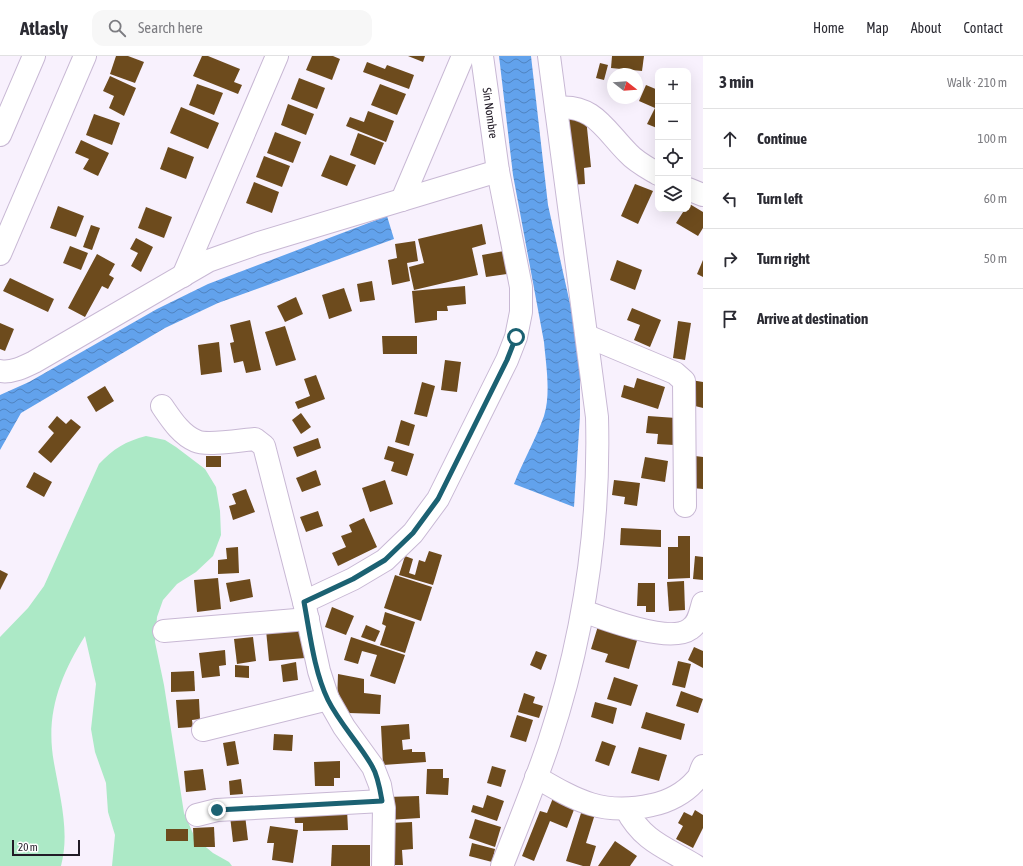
<!DOCTYPE html>
<html lang="en">
<head>
<meta charset="utf-8">
<style>
	body { margin:0; font-family:"Asap Condensed",sans-serif; background:#f7f7f7; color:#2b2b33 }
	.controls { position:absolute; right:12px; top:12px; display:grid; overflow:hidden; border-radius:8px; box-shadow:0 4px 16px #0002 }
	.controls button { width:36px; height:36px; display:grid; place-items:center; padding:0; border:0; border-bottom:1px solid #e1e1e2; background:#fff; color:#2b2b33; font:20px sans-serif }
	.compass { position:absolute; left:607px; top:12px; width:36px; height:36px; border-radius:50%; background:#fff; box-shadow:0 4px 16px #0002; rotate:107deg }
	.scale { position:absolute; left:12px; bottom:10px; width:68px; box-sizing:border-box; padding-left:4px; border:2px solid #211b26; border-top:0; font-size:11px; line-height:14px; white-space:nowrap; color:#211b26; -webkit-text-stroke:3px #fff; paint-order:stroke }
	.stop { position:absolute; width:12px; height:12px; margin:-9px; border:3px solid #1b6172; border-radius:50%; background:#fff }
	.stop.end { background:#1b6172; border-color:#fff; box-shadow:0 1px 4px #0008 }
	.list { margin:0; padding:0; list-style:none }
	h2 { display:flex; justify-content:space-between; align-items:center; height:52px; margin:0; padding:0 16px; font-size:17px }
	h2 small { font-size:13px; font-weight:400; color:#7c7c81 }
	.list li { display:grid; grid-template-columns:26px 1fr auto; gap:12px; align-items:center; box-sizing:border-box; height:60px; padding:0 16px; border-top:1px solid #e1e1e2 }
	.list b { display:block; font-size:15px; white-space:nowrap }
	.list em { font-size:13px; font-style:normal; color:#7c7c81 }
	.icon { flex:none; width:22px; height:22px; fill:none; stroke:currentColor; stroke-width:2; stroke-linecap:round; stroke-linejoin:round }
	.map { position:relative; flex:none; width:703px; height:810px; overflow:hidden }
	header { display:flex; align-items:center; gap:24px; box-sizing:border-box; height:56px; padding:0 20px; background:#fff; border-bottom:1px solid #e1e1e2 }
	header strong { font-size:19px }
	nav { display:flex; gap:22px; margin-inline-start:auto; font-size:14px }
	.search { width:280px; height:36px; background:#f7f7f7; display:flex; align-items:center; gap:10px; box-sizing:border-box; padding:0 14px; border-radius:12px; color:#7c7c81; font-size:15px }
	main { display:flex }
	aside { flex:1; background:#fff }
	.map>svg:first-child { display:block }
</style>
</head>
<body>
<header>
<strong>Atlasly</strong>
<div class="search"><svg class="icon" aria-label="search" viewBox="0 0 24 24"><circle cx="10" cy="10" r="6"/><path d="M15 15l6 6"/></svg>Search here</div>
<nav><a>Home</a><a>Map</a><a>About</a><a>Contact</a></nav>
</header>
<main>
<div class="map">
<svg width="703" height="810" viewBox="0 0 703 810">
	<defs>
		<pattern id="water-waves" width="16" height="10" patternUnits="userSpaceOnUse"><rect width="16" height="10" fill="#62a2ec"/><path d="M0 5q4-4 8 0t8 0" fill="none" stroke="#5083bf"/></pattern>
	</defs>
	<rect width="100%" height="100%" fill="#f8f1fd"/>
	<path fill="#ace9c6" d="M146,380l19,4 11,7 29,22 11,18 4,24 1,24 -8,21 -17,16 -19,12 -14,16 -6,17 -2,25 9,43 20,128 11,25 18,15 16,9 3,4h-120l3,-31 -7,-23 -2,-29 -11,-31 -4,-23 5,-45 -11,-48c-25,40 -40,79 -31,127 6,34 16,69 7,103h-61v-229l28,-29 16,-22 55,-122c14,-15 27,-23 47,-28z"/>
	<g fill="url(#water-waves)">
		<path d="M499,0h32l17,149 25,112 7,44v55l-6,91 -60,-23c9,-23 22,-45 30,-68 7,-23 2,-51 0,-74l-31,-167z"/>
		<polygon points="387,160 394,183 218,247 165,272 21,357 0,394 0,339 29,326 157,253 208,228"/>
	</g>
	<g fill="#6d4b1d">
		<polygon points="116,0 128,0 144,6 135,27 110,18"/>
		<polygon points="202,0 208,0 240,13 234,26 242,29 238,38 193,20"/>
		<polygon points="312,0 333,0 340,3 332,24 306,14"/>
		<polygon points="408,0 425,0 423,6"/>
		<polygon points="612,0 644,0 642,15 611,12"/>
		<polygon points="367,6 385,13 387,9 414,19 409,33 363,16"/>
		<polygon points="600,7 608,9 604,24 596,22"/>
		<polygon points="110,20 136,32 124,60 109,52 114,40 103,35"/>
		<polygon points="299,22 325,32 317,53 291,43"/>
		<polygon points="197,28 223,37 214,59 189,49"/>
		<polygon points="380,28 406,38 397,59 371,49"/>
		<polygon points="646,29 658,34 657,72 647,68 655,52 639,45"/>
		<polygon points="288,48 314,58 306,79 281,69"/>
		<polygon points="181,51 219,67 208,93 170,77"/>
		<polygon points="368,55 394,65 386,86 346,70 350,61 364,66"/>
		<polygon points="94,58 120,67 112,89 86,79"/>
		<polygon points="586,62 591,111 584,112 585,128 569,129 563,64"/>
		<polygon points="275,76 301,86 293,107 267,97"/>
		<polygon points="358,77 384,87 375,109 350,99"/>
		<polygon points="81,84 109,97 98,120 83,113 89,103 75,97"/>
		<polygon points="168,91 194,101 186,123 160,113"/>
		<polygon points="330,99 356,109 347,130 321,120"/>
		<polygon points="264,100 290,110 282,131 256,121"/>
		<polygon points="254,126 279,136 272,157 246,147"/>
		<polygon points="635,128 653,135 638,168 621,160"/>
		<polygon points="688,147 703,156 703,172 698,180 676,167 685,153 688,153"/>
		<polygon points="58,150 84,160 76,181 50,172"/>
		<polygon points="146,151 172,161 164,182 138,172"/>
		<polygon points="482,168 486,188 472,192 478,219 414,234 409,211 424,207 418,183"/>
		<polygon points="91,169 100,172 92,194 83,191"/>
		<polygon points="136,182 153,191 141,216 131,210 138,197 130,193"/>
		<polygon points="415,185 418,205 407,207 410,225 392,229 388,204 397,202 395,188"/>
		<polygon points="70,190 88,197 81,214 63,207"/>
		<polygon points="504,195 507,218 486,221 482,199"/>
		<polygon points="97,198 115,208 109,219 114,222 108,233 102,230 85,261 68,252"/>
		<polygon points="617,204 642,214 635,234 610,224"/>
		<polygon points="703,204 703,221 697,218"/>
		<polygon points="10,222 54,243 48,256 3,235"/>
		<polygon points="372,225 375,244 360,246 357,228"/>
		<polygon points="465,230 466,248 447,250 448,255 437,255 437,264 415,267 412,235"/>
		<polygon points="344,232 352,255 329,263 322,239"/>
		<polygon points="296,241 303,258 285,266 277,250"/>
		<polygon points="632,252 661,264 650,291 634,284 640,269 627,264"/>
		<polygon points="250,264 261,314 246,317 243,305 234,307 230,287 234,286 230,269"/>
		<polygon points="678,265 691,267 685,304 673,302"/>
		<polygon points="0,267 14,273 5,295 0,293"/>
		<polygon points="285,270 296,304 276,310 265,276"/>
		<polygon points="382,280 417,280 417,298 383,298"/>
		<polygon points="219,286 222,316 201,319 198,289"/>
		<polygon points="445,304 461,306 457,336 441,334"/>
		<polygon points="316,319 325,343 298,353 295,346 310,340 304,323"/>
		<polygon points="637,322 665,331 658,353 621,341 624,329 634,332"/>
		<polygon points="691,324 703,326 703,352 687,348"/>
		<polygon points="422,326 435,330 427,361 414,358"/>
		<polygon points="105,330 114,345 96,356 87,341"/>
		<polygon points="301,357 311,371 301,378 292,364"/>
		<polygon points="57,360 66,368 71,363 81,371 51,407 38,396 54,377 48,371"/>
		<polygon points="648,360 676,362 674,389 657,388 658,378 646,377"/>
		<polygon points="401,364 415,369 409,390 395,386"/>
		<polygon points="318,382 321,392 297,401 293,391"/>
		<polygon points="388,390 414,398 407,420 391,415 394,406 384,403"/>
		<rect x="206" y="400" width="15" height="11"/>
		<polygon points="695,400 703,401 703,433 692,432"/>
		<polygon points="645,401 668,405 665,426 641,422"/>
		<polygon points="316,414 321,429 302,436 296,422"/>
		<polygon points="34,416 52,426 44,441 26,431"/>
		<polygon points="385,424 393,448 370,456 362,432"/>
		<polygon points="614,424 640,427 637,450 624,448 625,441 612,439"/>
		<polygon points="246,433 255,456 233,464 229,450 236,448 232,438"/>
		<polygon points="318,455 323,470 306,476 300,461"/>
		<polygon points="364,462 377,491 338,510 332,497 346,491 341,480 352,476 349,469"/>
		<polygon points="621,472 661,474 661,491 620,489"/>
		<polygon points="678,480 690,480 690,522 668,523 668,491 678,491"/>
		<polygon points="238,491 239,517 218,518 218,504 227,503 226,492"/>
		<polygon points="429,495 442,499 433,529 399,519 405,500 413,503 409,517 415,519 419,504 425,506"/>
		<polygon points="695,500 703,501 703,524 693,523"/>
		<polygon points="0,514 8,518 0,534"/>
		<polygon points="395,519 432,531 421,565 384,552"/>
		<polygon points="218,522 221,553 197,556 194,524"/>
		<polygon points="250,523 253,541 230,546 226,527"/>
		<polygon points="684,525 685,554 669,555 667,526"/>
		<polygon points="638,527 655,527 655,556 646,556 646,550 637,550"/>
		<polygon points="332,551 354,560 346,579 325,571"/>
		<polygon points="385,556 415,566 405,597 380,589 386,570 382,568"/>
		<polygon points="366,569 380,575 375,586 361,581"/>
		<polygon points="302,570 305,602 269,605 266,574"/>
		<polygon points="598,570 638,581 629,613 605,606 608,598 591,593"/>
		<polygon points="253,581 256,605 237,608 234,583"/>
		<polygon points="351,581 405,599 395,628 370,620 377,599 362,595 358,608 344,604"/>
		<polygon points="694,591 703,595 703,612 688,604"/>
		<polygon points="225,594 226,609 219,610 220,620 202,622 199,597"/>
		<polygon points="536,595 547,599 541,614 530,609"/>
		<polygon points="678,605 691,608 685,632 672,629"/>
		<polygon points="296,606 298,624 283,626 281,609"/>
		<polygon points="235,609 249,610 249,622 235,621"/>
		<polygon points="194,615 195,635 171,636 171,616"/>
		<polygon points="338,618 364,623 364,637 381,639 380,658 349,657 337,648"/>
		<polygon points="614,621 638,629 631,650 607,643"/>
		<polygon points="681,635 703,643 698,657 676,650"/>
		<polygon points="524,637 535,641 533,647 543,650 539,662 518,656"/>
		<polygon points="199,643 200,663 192,664 193,671 178,672 176,644"/>
		<polygon points="595,646 617,652 613,668 591,661"/>
		<polygon points="646,656 685,668 681,684 641,672"/>
		<polygon points="517,659 533,664 526,686 510,681"/>
		<polygon points="409,668 410,683 402,684 403,694 412,693 412,696 425,696 426,706 383,709 381,670"/>
		<polygon points="274,678 293,679 292,695 273,694"/>
		<polygon points="235,685 239,708 227,710 223,687"/>
		<polygon points="602,685 616,690 609,710 595,705"/>
		<polygon points="639,691 667,699 659,725 631,717"/>
		<polygon points="340,705 340,722 334,722 334,730 315,730 314,706"/>
		<polygon points="492,710 506,714 501,731 487,727"/>
		<polygon points="203,713 206,734 186,736 184,715"/>
		<polygon points="427,713 443,713 443,722 449,722 448,739 426,738"/>
		<polygon points="241,723 243,738 230,739 229,725"/>
		<polygon points="487,739 504,745 497,765 471,756 473,749 483,752"/>
		<polygon points="419,740 420,762 388,764 387,741"/>
		<polygon points="553,742 575,751 567,772 550,765 534,805 522,800 540,755 547,757"/>
		<polygon points="347,753 348,774 303,775 303,767 295,767 294,755"/>
		<polygon points="582,754 595,758 586,787 596,790 590,810 583,810 566,805"/>
		<polygon points="695,754 703,759 703,772 693,792 676,783 683,770 678,767 684,756 692,760"/>
		<polygon points="245,759 248,784 233,786 230,760"/>
		<polygon points="475,763 501,771 495,791 469,782"/>
		<polygon points="412,766 413,793 402,794 403,809 392,809 390,767"/>
		<polygon points="270,770 298,774 293,807 272,804 274,787 267,787"/>
		<polygon points="214,771 215,791 194,791 193,772"/>
		<rect x="166" y="773" width="22" height="12"/>
		<polygon points="615,785 637,800 630,810 598,810"/>
		<polygon points="472,787 495,793 492,806 469,800"/>
		<polygon points="332,789 370,789 370,810 331,810"/>
	</g>
	<g fill="none" stroke-linecap="round" stroke-linejoin="round">
		<defs>
			<g id="minor">
				<path d="M556,52c37,-5 49,22 72,45 8,9 20,15 30,21"/>
				<polyline points="0,79 34,0"/>
				<polyline points="688,133 703,139"/>
				<polyline points="402,144 463,0"/>
				<polyline points="0,198 85,0"/>
				<polyline points="183,220 277,0"/>
				<polyline points="587,280 675,317 684,325 685,450"/>
				<path d="M0,315c12,2 24,-4 34,-9l174,-101 48,-17 242,-73"/>
				<path d="M162,350c9,13 19,29 34,35 11,5 46,-1 59,-2l9,7 40,156 15,69 9,28 16,28 29,40 7,18 4,23 -1,58"/>
				<polyline points="304,546 353,523 385,504 413,477 438,443 507,304 516,281 521,256 521,231 498,115 482,0"/>
				<path d="M583,555c22,8 87,33 107,18 9,-6 10,-16 13,-26"/>
				<polyline points="164,575 308,563"/>
				<polyline points="203,674 328,643"/>
				<path d="M536,721c41,24 67,39 116,28 16,-3 33,-12 44,-25 4,-3 4,-9 7,-14"/>
				<path d="M626,753c17,33 41,39 70,57"/>
				<polyline points="197,759 217,754 382,745"/>
				<path d="M502,810c16,-41 33,-82 47,-124 35,-106 51,-214 48,-325l-48,-361"/>
			</g>
		</defs>
		<use href="#minor" stroke="#c8b8d4" stroke-width="24"/>
		<use href="#minor" stroke="#fff" stroke-width="22"/>
	</g>
	<g fill="none" stroke-linecap="round" stroke-linejoin="round">
		<path stroke="#1b6172" stroke-width="5" d="M217,754l165,-9c-2,-12 -4,-25 -10,-35 -13,-23 -32,-42 -44,-66 -14,-29 -18,-66 -24,-98l49,-23 32,-19 28,-27 25,-34 69,-139 9,-23"/>
	</g>
	<g text-anchor="middle" dominant-baseline="central" stroke-width="4" stroke-linejoin="round" paint-order="stroke">
		<g font-size="12" fill="#211b26" stroke="#fff">
			<text transform="translate(490 57) rotate(82)">Sin Nombre</text>
		</g>
	</g>
</svg>
<div class="controls">
<button>+</button>
<button>−</button>
<button><svg class="icon" aria-label="locate" viewBox="0 0 24 24"><circle cx="12" cy="12" r="6"/><path d="M12 2v4M12 18v4M2 12h4M18 12h4"/></svg></button>
<button><svg class="icon" aria-label="layers" viewBox="0 0 24 24"><path d="M12 4l9 5-9 5-9-5zM3 14l9 5 9-5"/></svg></button>
</div>
<svg class="compass" viewBox="-18 -18 36 36"><path d="M0-13l5 13h-10z" fill="#e53935"/><path d="M0 13l5-13h-10z" fill="#7c7c81"/></svg>
<div class="scale">20 m</div>
<div class="stop" style="left:516px;top:281px"></div>
<div class="stop end" style="left:217px;top:754px"></div>
</div>
<aside>
<h2>3 min<small>Walk · 210 m</small></h2>
<ul class="list">
<li><svg class="icon" aria-label="ahead" viewBox="0 0 24 24"><path d="M12 20V5M6 11l6-6 6 6"/></svg><div><b>Continue</b></div><em>100 m</em></li>
<li><svg class="icon" aria-label="left" viewBox="0 0 24 24"><path d="M17 20v-9H6M10 6l-5 5 5 5"/></svg><div><b>Turn left</b></div><em>60 m</em></li>
<li><svg class="icon" aria-label="right" viewBox="0 0 24 24"><path d="M7 20v-9h11M14 6l5 5-5 5"/></svg><div><b>Turn right</b></div><em>50 m</em></li>
<li><svg class="icon" aria-label="arrive" viewBox="0 0 24 24"><path d="M6 21V4h12l-3 4 3 4H6"/></svg><div><b>Arrive at destination</b></div></li>
</ul>
</aside>
</main>
</body>
</html>
